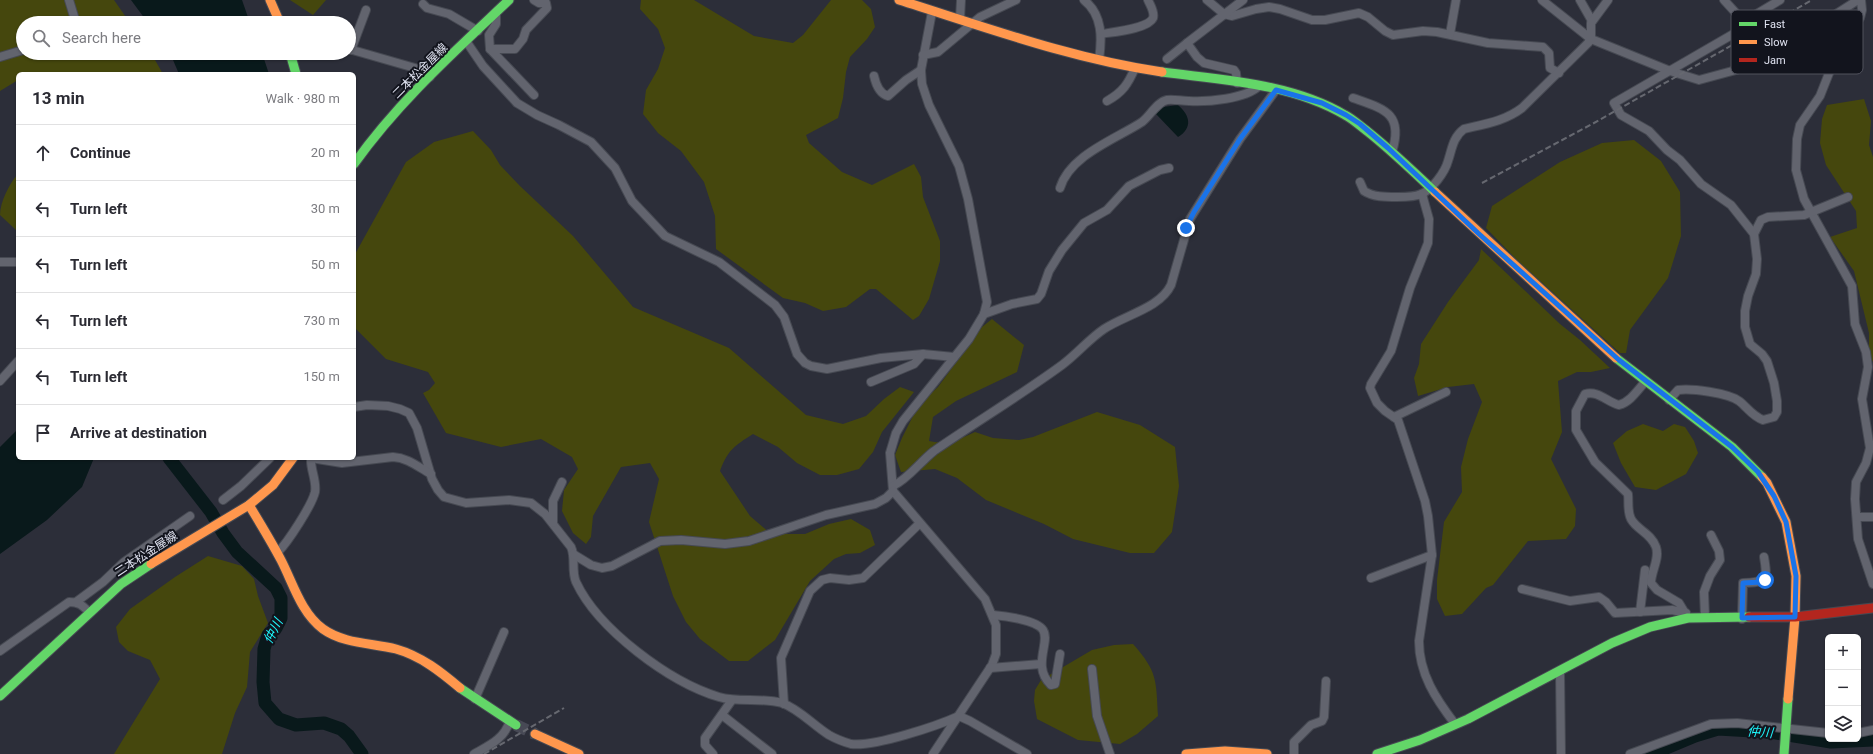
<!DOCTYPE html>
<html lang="en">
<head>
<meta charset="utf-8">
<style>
	body { margin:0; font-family:Roboto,"Noto Sans JP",sans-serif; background:#f7f7f7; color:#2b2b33 }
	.controls { position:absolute; right:12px; bottom:12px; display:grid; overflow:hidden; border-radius:6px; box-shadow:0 1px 3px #0004 }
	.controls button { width:36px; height:36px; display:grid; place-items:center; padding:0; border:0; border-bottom:1px solid #e1e1e2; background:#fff; color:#2b2b33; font:20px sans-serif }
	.stop { position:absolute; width:12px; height:12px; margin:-9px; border:3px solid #1a73e8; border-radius:50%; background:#fff }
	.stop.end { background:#1a73e8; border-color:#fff; box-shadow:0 1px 4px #0008 }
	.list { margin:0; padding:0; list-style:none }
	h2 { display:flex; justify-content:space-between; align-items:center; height:52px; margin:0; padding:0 16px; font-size:17px }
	h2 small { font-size:13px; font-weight:400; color:#7c7c81 }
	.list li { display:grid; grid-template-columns:26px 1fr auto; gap:12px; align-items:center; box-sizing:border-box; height:56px; padding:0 16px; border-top:1px solid #e1e1e2 }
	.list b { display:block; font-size:15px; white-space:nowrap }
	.list em { font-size:13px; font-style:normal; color:#7c7c81 }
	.icon { flex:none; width:22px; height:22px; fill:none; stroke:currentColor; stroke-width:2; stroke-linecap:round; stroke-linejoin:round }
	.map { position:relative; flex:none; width:1873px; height:754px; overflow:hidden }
	.search { position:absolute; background:#fff; box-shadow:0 1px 3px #0004; left:16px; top:16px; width:340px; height:44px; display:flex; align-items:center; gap:10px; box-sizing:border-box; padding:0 14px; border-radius:22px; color:#7c7c81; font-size:15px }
	.panel { position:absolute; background:#fff; box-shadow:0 1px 3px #0004; left:16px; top:72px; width:340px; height:388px; border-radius:6px }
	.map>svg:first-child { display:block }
</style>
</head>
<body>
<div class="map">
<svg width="1873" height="754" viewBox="0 0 1873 754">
	<rect width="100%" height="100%" fill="#2c2e39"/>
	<g fill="#45470d">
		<polygon points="0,0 114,0 130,23 23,23 23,53 151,53 163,74 18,74 18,80 0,91"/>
		<polygon points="290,0 326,0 313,15"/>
		<polygon points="641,0 694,0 754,36 793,43 803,35 831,0 862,0 871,9 875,27 867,39 850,57 846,72 843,98 838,118 806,135 809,143 842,172 872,185 914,164 921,177 923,197 940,241 940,261 929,299 919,316 913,320 876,289 870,289 846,307 823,311 805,303 783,298 716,249 715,216 704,182 681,151 658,133 643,114 646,90 658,69 665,48 658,29 640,9"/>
		<polygon points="1864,99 1871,121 1869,145 1873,157 1873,362 1869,355 1869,333 1854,271 1830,237 1857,228 1856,211 1826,165 1820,143 1822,119 1827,105"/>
		<path d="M473,131l18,19 9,15 20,21 53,50 60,71 96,41 77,67 37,9 23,-8 18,-17 16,-12 14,5 -32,40 -9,20 -14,17 -22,6h-17l-23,-12 -19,-16 -25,-13c-19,12 -25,16 -33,37l30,45 21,18h34l24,-10 22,-5 19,11 5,15 -15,8 -14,1 -12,5 -24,22 -35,59 -27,21h-19l-29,-22 -14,-17 -13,-26 -24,-74 10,-43 -9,-16 -29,4 -28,49 -2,21 -5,7 -13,-11 -11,-22 2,-21 14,-21 -6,-12 -31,-18 -40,8 -55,-14 -23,-40 6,-3 6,-7 -7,-11 -42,-13 -32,-32v-71l52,-94 28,-20z"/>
		<polygon points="1634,140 1661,161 1680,192 1681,236 1668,278 1630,330 1626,353 1620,353 1518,261 1486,228 1492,206 1560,162 1602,143"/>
		<path d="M18,174v55l-2,1 -16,-15c0,-13 9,-31 18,-41z"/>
		<polygon points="1481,249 1560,324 1580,340 1610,368 1591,372 1577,372 1558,381 1562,432 1551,459 1576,509 1575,526 1566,539 1528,541 1493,585 1486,588 1462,614 1445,616 1437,599 1437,580 1444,522 1462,492 1461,467 1468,439 1482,402 1474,384 1448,387 1418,396 1414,378 1419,364 1421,344 1448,302 1479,260"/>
		<path d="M992,319l32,26 -7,27 -61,29 -23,16 -4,24c17,4 31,-2 46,-9l18,6 26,2 14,-3 64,-25 43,13 35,22 4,39 -7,46 -18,21h-24l-57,-14 -29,-15 -58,-24 -29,-22 -22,-9 -34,3 -6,-17 7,-17 13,-26 9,-12 14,-13 44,-60z"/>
		<polygon points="1643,424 1663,431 1674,424 1685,427 1694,441 1698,453 1686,474 1656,490 1635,487 1621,463 1613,443 1627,431"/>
		<polygon points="208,556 242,566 254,579 258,596 268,623 250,652 247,687 235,713 222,754 114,754 160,679 150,660 128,651 119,642 116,627 130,609 175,577"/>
		<path d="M1133,644c25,28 23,37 25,72l-21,18 -17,10 -42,-4 -41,-21 -3,-18 1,-11 6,-10 51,-30 22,-5z"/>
	</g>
	<g fill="#09191b">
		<polygon points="131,0 242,0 250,23 148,23"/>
		<polygon points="170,53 262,53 269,74 179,74"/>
		<path d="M1178,105c12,10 15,23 0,32l-22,-23 7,-7z"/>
		<polygon points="18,429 18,458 94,458 82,487 47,520 0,554 0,447"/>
	</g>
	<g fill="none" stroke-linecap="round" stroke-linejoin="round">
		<g stroke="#09191b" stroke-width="13">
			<polyline points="169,458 211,512 223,533 237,552 276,588 281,598 281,618 276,628 268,635 264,649 263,682 265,703 279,719 296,725 324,723 341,729 349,736 362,754"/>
			<polyline points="1652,754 1695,736 1718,729 1770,732 1831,742 1873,740"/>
		</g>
		<polyline stroke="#474955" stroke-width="12" stroke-dasharray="12 6" stroke-linecap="butt" points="516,725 535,734"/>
		<defs>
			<g id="street">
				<polyline points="69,0 76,23"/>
				<path d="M1084,0c19,15 18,39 15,60"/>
				<polyline points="1207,0 1224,14 1232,16 1256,9 1269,7 1280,9 1312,20 1325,20 1359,13 1368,17 1385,31 1393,35 1423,31 1437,32 1488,43 1543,47 1549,53 1550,68 1559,73"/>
				<polyline points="1542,0 1591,39 1670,71 1699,80 1736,70 1769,57 1858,0"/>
				<polyline points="1580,0 1592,21"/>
				<polyline points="1724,0 1745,23"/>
				<polyline points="1861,0 1862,10 1860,18 1839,48 1820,96 1800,125 1797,139 1796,170 1804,199 1852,286 1855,324 1866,352 1868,367 1862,399 1870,448 1866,463 1856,482 1855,499 1858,539 1873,584"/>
				<polyline points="423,4 427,8 449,14 478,31"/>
				<polyline points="932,12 921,70 922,84 929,105 959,166 968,199 987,302 984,314 969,339 903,421 896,433 890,453 893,491 985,599 996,625 996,654 992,665 933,754"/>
				<polyline points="496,13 496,24 489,35 490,49 534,95"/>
				<polyline points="960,19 961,0"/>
				<path d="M1101,34c11,-2 47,-5 52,-16 2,-6 -3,-13 -5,-18"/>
				<polyline points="1450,34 1456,0"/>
				<polyline points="466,41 483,66 517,103 537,115 559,125 591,142 615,168 632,201 665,236 719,262 775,305 784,317 797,354 805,363 811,366 827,369 881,358 923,354 954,357"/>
				<polyline points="349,49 422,70 430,77"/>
				<polyline points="490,49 515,49 523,39 526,30 547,8 546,3 539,3 534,0"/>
				<polyline points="351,50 366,10"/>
				<polyline points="923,55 938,52 980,17 1016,0"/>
				<polyline points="0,57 23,50"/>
				<polyline points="1167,59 1187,43"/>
				<path d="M874,76c2,9 6,18 14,20l18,-16 15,-10"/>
				<polyline points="1237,83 1236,73 1234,70 1204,63 1197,57 1187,43 1243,0"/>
				<path d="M1353,98c31,11 51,15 39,54"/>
				<path d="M1107,101c16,-9 21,-17 28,-33"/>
				<path d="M1360,182l4,9c9,6 21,6 33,6 7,0 18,0 24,-3 11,-4 24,-22 27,-33 4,-12 5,-24 16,-32 21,-5 41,-8 58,-21l66,-65 3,-4v-16l17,-23"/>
				<path d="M1060,188c10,-33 56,-49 82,-66 8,-6 15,-20 25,-22 7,-1 14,1 22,1 19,1 56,-2 70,-15"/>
				<path d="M1422,194l7,25 -1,24 -18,45 -19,63 -20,33 -1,4 7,15 8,8 13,9 27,81 3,15 4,39 -13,86c0,33 17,58 36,83"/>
				<polyline points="1754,234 1761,220 1768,217 1804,215 1848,197"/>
				<polyline points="0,262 18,262"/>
				<polyline points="984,314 1012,304 1037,299 1041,294 1049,271 1062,250 1084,223 1107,210 1129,186 1160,170 1169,168"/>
				<polyline points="0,381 18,361"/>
				<polyline points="871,382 914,364 923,354"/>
				<path d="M1645,382c-8,9 -15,20 -26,23 -12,-3 -21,-15 -34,-11l-9,17v19l19,32 33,32c1,8 -1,17 3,25 6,11 20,14 25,28 4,12 -5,24 -5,36l6,7 22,13 9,15"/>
				<path d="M1669,400l9,-10c13,-2 50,3 61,11 8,6 13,15 24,19l11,-3 3,-5v-11l-3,-18 -7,-22 -5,-7 -12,-10 -5,-17v-16l3,-15 8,-22 1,-15 -3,-25 -23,-29 -30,-21 -21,-24 -13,-10 -18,-19 -28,-16 -7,-12 121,-70 20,-18 25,-15"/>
				<path d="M354,407l13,-2 21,1 12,3 9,4 8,15 15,51 6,11 6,7 22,6 43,-3 22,3 14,11 26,33c5,11 0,23 5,35 22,47 93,100 143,115 20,6 42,0 63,6 17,6 31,22 47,32 7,4 15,7 22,9 23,3 86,-18 108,-28l11,5 57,33"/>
				<polyline points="1394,417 1446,392"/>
				<path d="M311,458l31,5 51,-6c15,1 25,10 38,17"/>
				<path d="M893,486c15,-7 27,-24 41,-35 42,-29 87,-56 128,-86 15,-11 27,-26 42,-36 21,-14 56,-21 67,-44l19,-66 50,-80 36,-49"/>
				<polyline points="223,500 241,486 270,458"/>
				<polyline points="1857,517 1873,517"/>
				<polyline points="553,523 553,501 562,482"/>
				<path d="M278,552c10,-10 34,-47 37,-60 2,-11 -5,-23 -4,-34"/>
				<polyline points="573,554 591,565 602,568 612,566 660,541 681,540 725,544 749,541 826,515 875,504 886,498 893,491"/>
				<polyline points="1371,578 1432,555"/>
				<polyline points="1522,589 1570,601 1599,597 1606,602 1615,613 1672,610 1686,613"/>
				<polyline points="76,602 103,582 124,562 190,516"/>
				<polyline points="1640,612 1645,570"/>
				<path d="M993,615c11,1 44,5 50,15 8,12 -12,36 8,55l4,-1 5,-30"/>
				<polyline points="1705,617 1704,592 1710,576 1720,560 1719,551 1711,535"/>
				<path d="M1742,619l1,-36c24,-1 25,-3 21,-26"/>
				<path d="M0,651l69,-49c10,0 13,3 20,10"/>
				<polyline points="990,668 1041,664"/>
				<polyline points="1092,669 1097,716 1110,754"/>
				<polyline points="1560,671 1561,754"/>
				<polyline points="475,699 504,632"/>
				<polyline points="784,704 781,658 810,591 822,580 830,578 849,580 863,578 919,524"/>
				<polyline points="722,715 772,754"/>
				<polyline points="1858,733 1873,730"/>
				<path d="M474,754c16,-9 30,-15 36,-33"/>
				<polyline points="713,754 705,745 705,738 732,700"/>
				<polyline points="1294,754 1294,742 1311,725 1322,721 1324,717 1326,681"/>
				<polyline points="1630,754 1711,724 1737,723 1828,733"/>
			</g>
			<g id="fast">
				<polyline points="290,53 296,74"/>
				<path d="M1162,72c60,8 129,11 183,43 8,4 15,11 22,16 24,19 46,40 68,61"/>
				<path d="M354,164c44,-62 100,-112 155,-164"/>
				<polyline points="1616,358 1732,447 1762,477"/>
				<polyline points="460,688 516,725"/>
				<polyline points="0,696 121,584 151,564"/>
				<polyline points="1377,754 1420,740 1468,719 1612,643 1650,627 1688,618 1749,617"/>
				<polyline points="1784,754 1788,699"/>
			</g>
			<g id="slow">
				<polyline points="270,0 280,23"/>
				<path d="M899,0c86,27 173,59 263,72"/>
				<polyline points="1435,192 1616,358"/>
				<polyline points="1762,477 1767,483 1786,522 1796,576 1795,617 1788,699"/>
				<path d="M249,505c11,18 22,36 32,55 12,23 20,53 42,69 21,15 49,14 73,20 25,7 45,23 64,39"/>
				<polyline points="151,564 249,505 273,485 293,458"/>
				<polyline points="535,734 579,754"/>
				<polyline points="1186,754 1225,751 1267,754"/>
			</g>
			<polyline id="jam" points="1749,617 1795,617 1873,608"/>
		</defs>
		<use href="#street" stroke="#464952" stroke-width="10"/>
		<use href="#fast" stroke="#464952" stroke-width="11"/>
		<use href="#slow" stroke="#464952" stroke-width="11"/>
		<use href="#jam" stroke="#464952" stroke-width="11"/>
		<use href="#street" stroke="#62646e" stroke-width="8"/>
		<use href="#fast" stroke="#63d668" stroke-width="9"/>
		<use href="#slow" stroke="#ff974d" stroke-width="9"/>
		<use href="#jam" stroke="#b3261e" stroke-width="9"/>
		<g stroke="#666870" stroke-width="2" stroke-dasharray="6 3" stroke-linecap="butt">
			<polyline points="1482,183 1594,123 1812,0"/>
			<polyline points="484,754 564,708"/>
		</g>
	</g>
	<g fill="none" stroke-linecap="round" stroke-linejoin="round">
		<polyline stroke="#1a73e8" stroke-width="5" points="1186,228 1194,212 1240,139 1276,90 1322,103 1346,115 1360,124 1388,148 1478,233 1619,360 1732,447 1758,472 1774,496 1786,522 1796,576 1795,617 1742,618 1743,583 1761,582 1765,580"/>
	</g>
	<g text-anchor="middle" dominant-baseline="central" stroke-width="4" stroke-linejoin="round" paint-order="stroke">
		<g font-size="12" fill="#e0e3f1" stroke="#12141d">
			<text transform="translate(420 71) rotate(-45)">二本松金屋線</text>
			<text transform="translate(146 554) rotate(-33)">二本松金屋線</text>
		</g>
		<g font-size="13" font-style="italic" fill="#1df7fc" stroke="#12141d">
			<text transform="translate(273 631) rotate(-63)">仲川</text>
			<text transform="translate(1760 732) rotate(4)">仲川</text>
		</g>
	</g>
	<rect x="1731" y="10" width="132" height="64" rx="6" fill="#12141d" stroke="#50525d" stroke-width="1"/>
	<rect x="1739" y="22" width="18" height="4" fill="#63d668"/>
	<rect x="1739" y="40" width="18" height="4" fill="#ff974d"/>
	<rect x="1739" y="58" width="18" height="4" fill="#b3261e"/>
	<g font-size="11" fill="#e0e3f1">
		<text x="1764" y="28">Fast</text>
		<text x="1764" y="46">Slow</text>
		<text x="1764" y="64">Jam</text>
	</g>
</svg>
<div class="controls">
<button>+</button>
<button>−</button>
<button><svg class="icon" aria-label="layers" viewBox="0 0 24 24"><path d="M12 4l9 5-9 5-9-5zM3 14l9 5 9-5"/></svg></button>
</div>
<div class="stop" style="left:1765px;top:580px"></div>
<div class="stop end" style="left:1186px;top:228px"></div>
<div class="search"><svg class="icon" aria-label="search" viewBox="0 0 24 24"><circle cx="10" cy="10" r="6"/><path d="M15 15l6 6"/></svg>Search here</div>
<section class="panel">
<h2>13 min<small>Walk · 980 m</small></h2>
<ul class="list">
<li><svg class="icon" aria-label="ahead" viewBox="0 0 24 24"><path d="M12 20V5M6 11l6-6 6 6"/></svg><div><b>Continue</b></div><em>20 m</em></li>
<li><svg class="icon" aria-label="left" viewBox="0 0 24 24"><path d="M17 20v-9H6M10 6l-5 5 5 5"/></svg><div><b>Turn left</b></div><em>30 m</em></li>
<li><svg class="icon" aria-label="left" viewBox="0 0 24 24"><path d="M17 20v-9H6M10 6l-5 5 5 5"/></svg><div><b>Turn left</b></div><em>50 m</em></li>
<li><svg class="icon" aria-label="left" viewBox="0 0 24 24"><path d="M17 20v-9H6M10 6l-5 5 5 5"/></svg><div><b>Turn left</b></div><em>730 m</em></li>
<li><svg class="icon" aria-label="left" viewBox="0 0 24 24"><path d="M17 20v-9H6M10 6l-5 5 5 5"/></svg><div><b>Turn left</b></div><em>150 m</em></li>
<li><svg class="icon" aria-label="arrive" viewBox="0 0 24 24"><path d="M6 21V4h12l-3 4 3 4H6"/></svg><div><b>Arrive at destination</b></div></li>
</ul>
</section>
</div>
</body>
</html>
